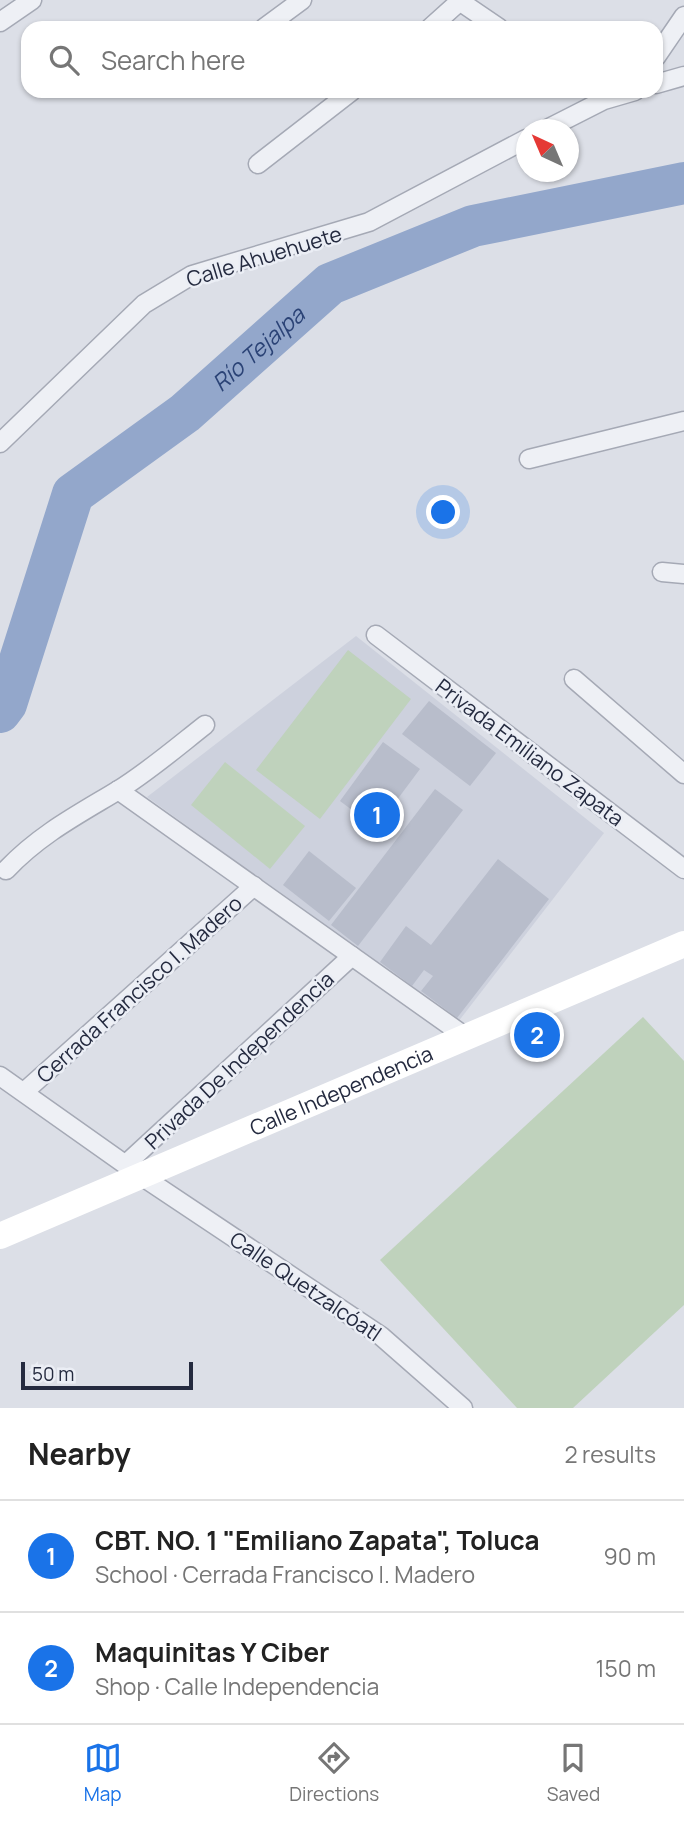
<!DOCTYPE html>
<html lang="en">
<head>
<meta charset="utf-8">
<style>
	body { margin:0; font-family:Manrope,sans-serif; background:#f6f6f6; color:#222 }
	.compass { position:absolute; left:516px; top:119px; width:63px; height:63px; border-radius:50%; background:#fff; box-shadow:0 2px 5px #0004; rotate:316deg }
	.scale { position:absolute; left:21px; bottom:18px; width:172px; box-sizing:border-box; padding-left:7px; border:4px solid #242a3f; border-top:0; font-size:19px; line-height:24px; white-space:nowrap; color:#242a3f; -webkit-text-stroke:5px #ebeef5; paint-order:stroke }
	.you { position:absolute; left:444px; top:513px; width:24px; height:24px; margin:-18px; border:5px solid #fff; border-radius:50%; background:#1a73e8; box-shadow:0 0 0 10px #1a73e833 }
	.badge { display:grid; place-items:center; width:46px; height:46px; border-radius:50%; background:#1a73e8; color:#fff; font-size:23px; font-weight:700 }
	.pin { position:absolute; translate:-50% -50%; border:4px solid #fff; box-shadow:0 2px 7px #0006 }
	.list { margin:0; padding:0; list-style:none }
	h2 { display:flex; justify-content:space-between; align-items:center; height:91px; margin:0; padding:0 28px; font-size:30px }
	h2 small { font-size:23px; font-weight:400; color:#767676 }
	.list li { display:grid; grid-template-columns:46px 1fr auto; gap:21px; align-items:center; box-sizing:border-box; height:112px; padding:0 28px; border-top:2px solid #e0e0e0 }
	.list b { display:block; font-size:26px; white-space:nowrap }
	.list p { margin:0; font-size:23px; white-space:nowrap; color:#767676 }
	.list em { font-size:23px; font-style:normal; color:#767676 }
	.icon { flex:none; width:38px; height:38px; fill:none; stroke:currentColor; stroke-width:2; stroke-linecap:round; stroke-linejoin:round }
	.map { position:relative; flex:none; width:684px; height:1408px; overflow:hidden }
	.search { position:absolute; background:#fff; box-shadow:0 2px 5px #0004; left:21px; right:21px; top:21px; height:77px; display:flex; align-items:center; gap:18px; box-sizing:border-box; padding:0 24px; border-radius:21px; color:#767676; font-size:26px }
	.sheet { height:315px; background:#fff }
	nav { display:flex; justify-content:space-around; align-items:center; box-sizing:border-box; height:98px; border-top:2px solid #e0e0e0; background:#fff; font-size:19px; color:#767676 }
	nav a { display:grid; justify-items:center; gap:4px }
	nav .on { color:#1a73e8 }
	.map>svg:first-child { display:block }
</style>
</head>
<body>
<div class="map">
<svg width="684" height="1408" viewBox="0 0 684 1408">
	<rect width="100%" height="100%" fill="#dcdfe7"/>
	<polygon fill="#cdd1dd" points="356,636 604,833 458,1022 147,797"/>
	<g fill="#bfd2bc">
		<polygon points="348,650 411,699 320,819 256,770"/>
		<polygon points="225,762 305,826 270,869 191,805"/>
		<polygon points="643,1017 684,1061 684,1305 573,1408 517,1408 380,1260"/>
	</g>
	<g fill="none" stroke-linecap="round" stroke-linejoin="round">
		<path stroke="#93a7cb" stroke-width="42" id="s1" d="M0,712l6,-8 67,-210 112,-81 145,-129 143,-58 211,-43"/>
	</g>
	<g fill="#b8bdcb">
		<polygon points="429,701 496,753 470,786 402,734"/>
		<polygon points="383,742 420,769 376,828 340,801"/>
		<polygon points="435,789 463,810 358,946 331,925"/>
		<polygon points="309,851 356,888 329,921 283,885"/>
		<polygon points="498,859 549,899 457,1018 421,991 433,976 424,970 412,986 380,962 406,926 431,945"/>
	</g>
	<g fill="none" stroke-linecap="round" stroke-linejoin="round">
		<defs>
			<g id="minor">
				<polyline points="458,0 499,28"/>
				<polyline points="0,22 32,0"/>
				<polyline points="264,28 302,0"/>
				<polyline points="430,28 460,1"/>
				<polyline points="656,57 684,16"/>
				<polyline points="656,84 684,76"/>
				<polyline points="545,130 604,100 635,91"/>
				<polyline points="258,164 352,91"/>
				<polyline points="0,443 144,304 192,275 369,222 526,139"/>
				<polyline points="529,459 684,421"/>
				<polyline points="662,572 684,574"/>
				<polyline points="376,635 684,869"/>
				<polyline points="574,679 684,774"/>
				<polyline points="118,790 466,1037"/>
				<path d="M6,870c33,-35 71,-55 111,-79 31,-19 60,-44 88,-66"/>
				<polyline points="0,1076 140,1175 381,1336 463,1408"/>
				<polyline points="24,1092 254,886"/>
				<polyline points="126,1164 352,956"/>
			</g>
		</defs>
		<use href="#minor" stroke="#a5a9b5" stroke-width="21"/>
		<use href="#minor" stroke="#eef0f5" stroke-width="18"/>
		<path stroke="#fff" stroke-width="26" id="s2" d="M0,1236l684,-292"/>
	</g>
	<g text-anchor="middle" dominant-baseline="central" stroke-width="5" stroke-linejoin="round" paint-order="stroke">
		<g font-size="21" fill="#242a3f" stroke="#ebeef5">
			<text transform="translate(264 256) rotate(-17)">Calle Ahuehuete</text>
			<text transform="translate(530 752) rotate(37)">Privada Emiliano Zapata</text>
			<text transform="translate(139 989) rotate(-42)">Cerrada Francisco I. Madero</text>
			<text transform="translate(239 1060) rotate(-43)">Privada De Independencia</text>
			<text stroke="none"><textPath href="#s2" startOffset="371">Calle Independencia</textPath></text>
			<text transform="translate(306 1286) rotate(34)">Calle Quetzalcóatl</text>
		</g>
		<g font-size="23" font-style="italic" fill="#2b4376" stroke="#ebeef5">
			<text stroke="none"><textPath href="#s1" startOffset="466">Río Tejalpa</textPath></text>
		</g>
	</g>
</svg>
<svg class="compass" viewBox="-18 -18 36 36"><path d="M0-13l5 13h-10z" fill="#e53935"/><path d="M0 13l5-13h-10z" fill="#767676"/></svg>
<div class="scale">50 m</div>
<div class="you"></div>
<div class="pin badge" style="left:377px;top:815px">1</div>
<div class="pin badge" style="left:537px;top:1035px">2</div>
<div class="search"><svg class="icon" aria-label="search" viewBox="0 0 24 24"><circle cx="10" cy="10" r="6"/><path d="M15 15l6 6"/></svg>Search here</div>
</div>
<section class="sheet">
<h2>Nearby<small>2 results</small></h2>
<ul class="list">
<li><span class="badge">1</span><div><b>CBT. NO. 1 &quot;Emiliano Zapata&quot;, Toluca</b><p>School · Cerrada Francisco I. Madero</p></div><em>90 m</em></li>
<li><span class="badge">2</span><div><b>Maquinitas Y Ciber</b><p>Shop · Calle Independencia</p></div><em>150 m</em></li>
</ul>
</section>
<nav>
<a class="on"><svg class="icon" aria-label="map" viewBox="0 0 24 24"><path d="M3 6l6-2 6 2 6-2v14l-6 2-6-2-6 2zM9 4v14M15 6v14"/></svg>Map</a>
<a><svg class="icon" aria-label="directions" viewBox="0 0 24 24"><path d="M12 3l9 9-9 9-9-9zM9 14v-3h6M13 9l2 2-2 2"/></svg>Directions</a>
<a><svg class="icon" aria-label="saved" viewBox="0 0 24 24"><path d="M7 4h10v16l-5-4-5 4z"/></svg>Saved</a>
</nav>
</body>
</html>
